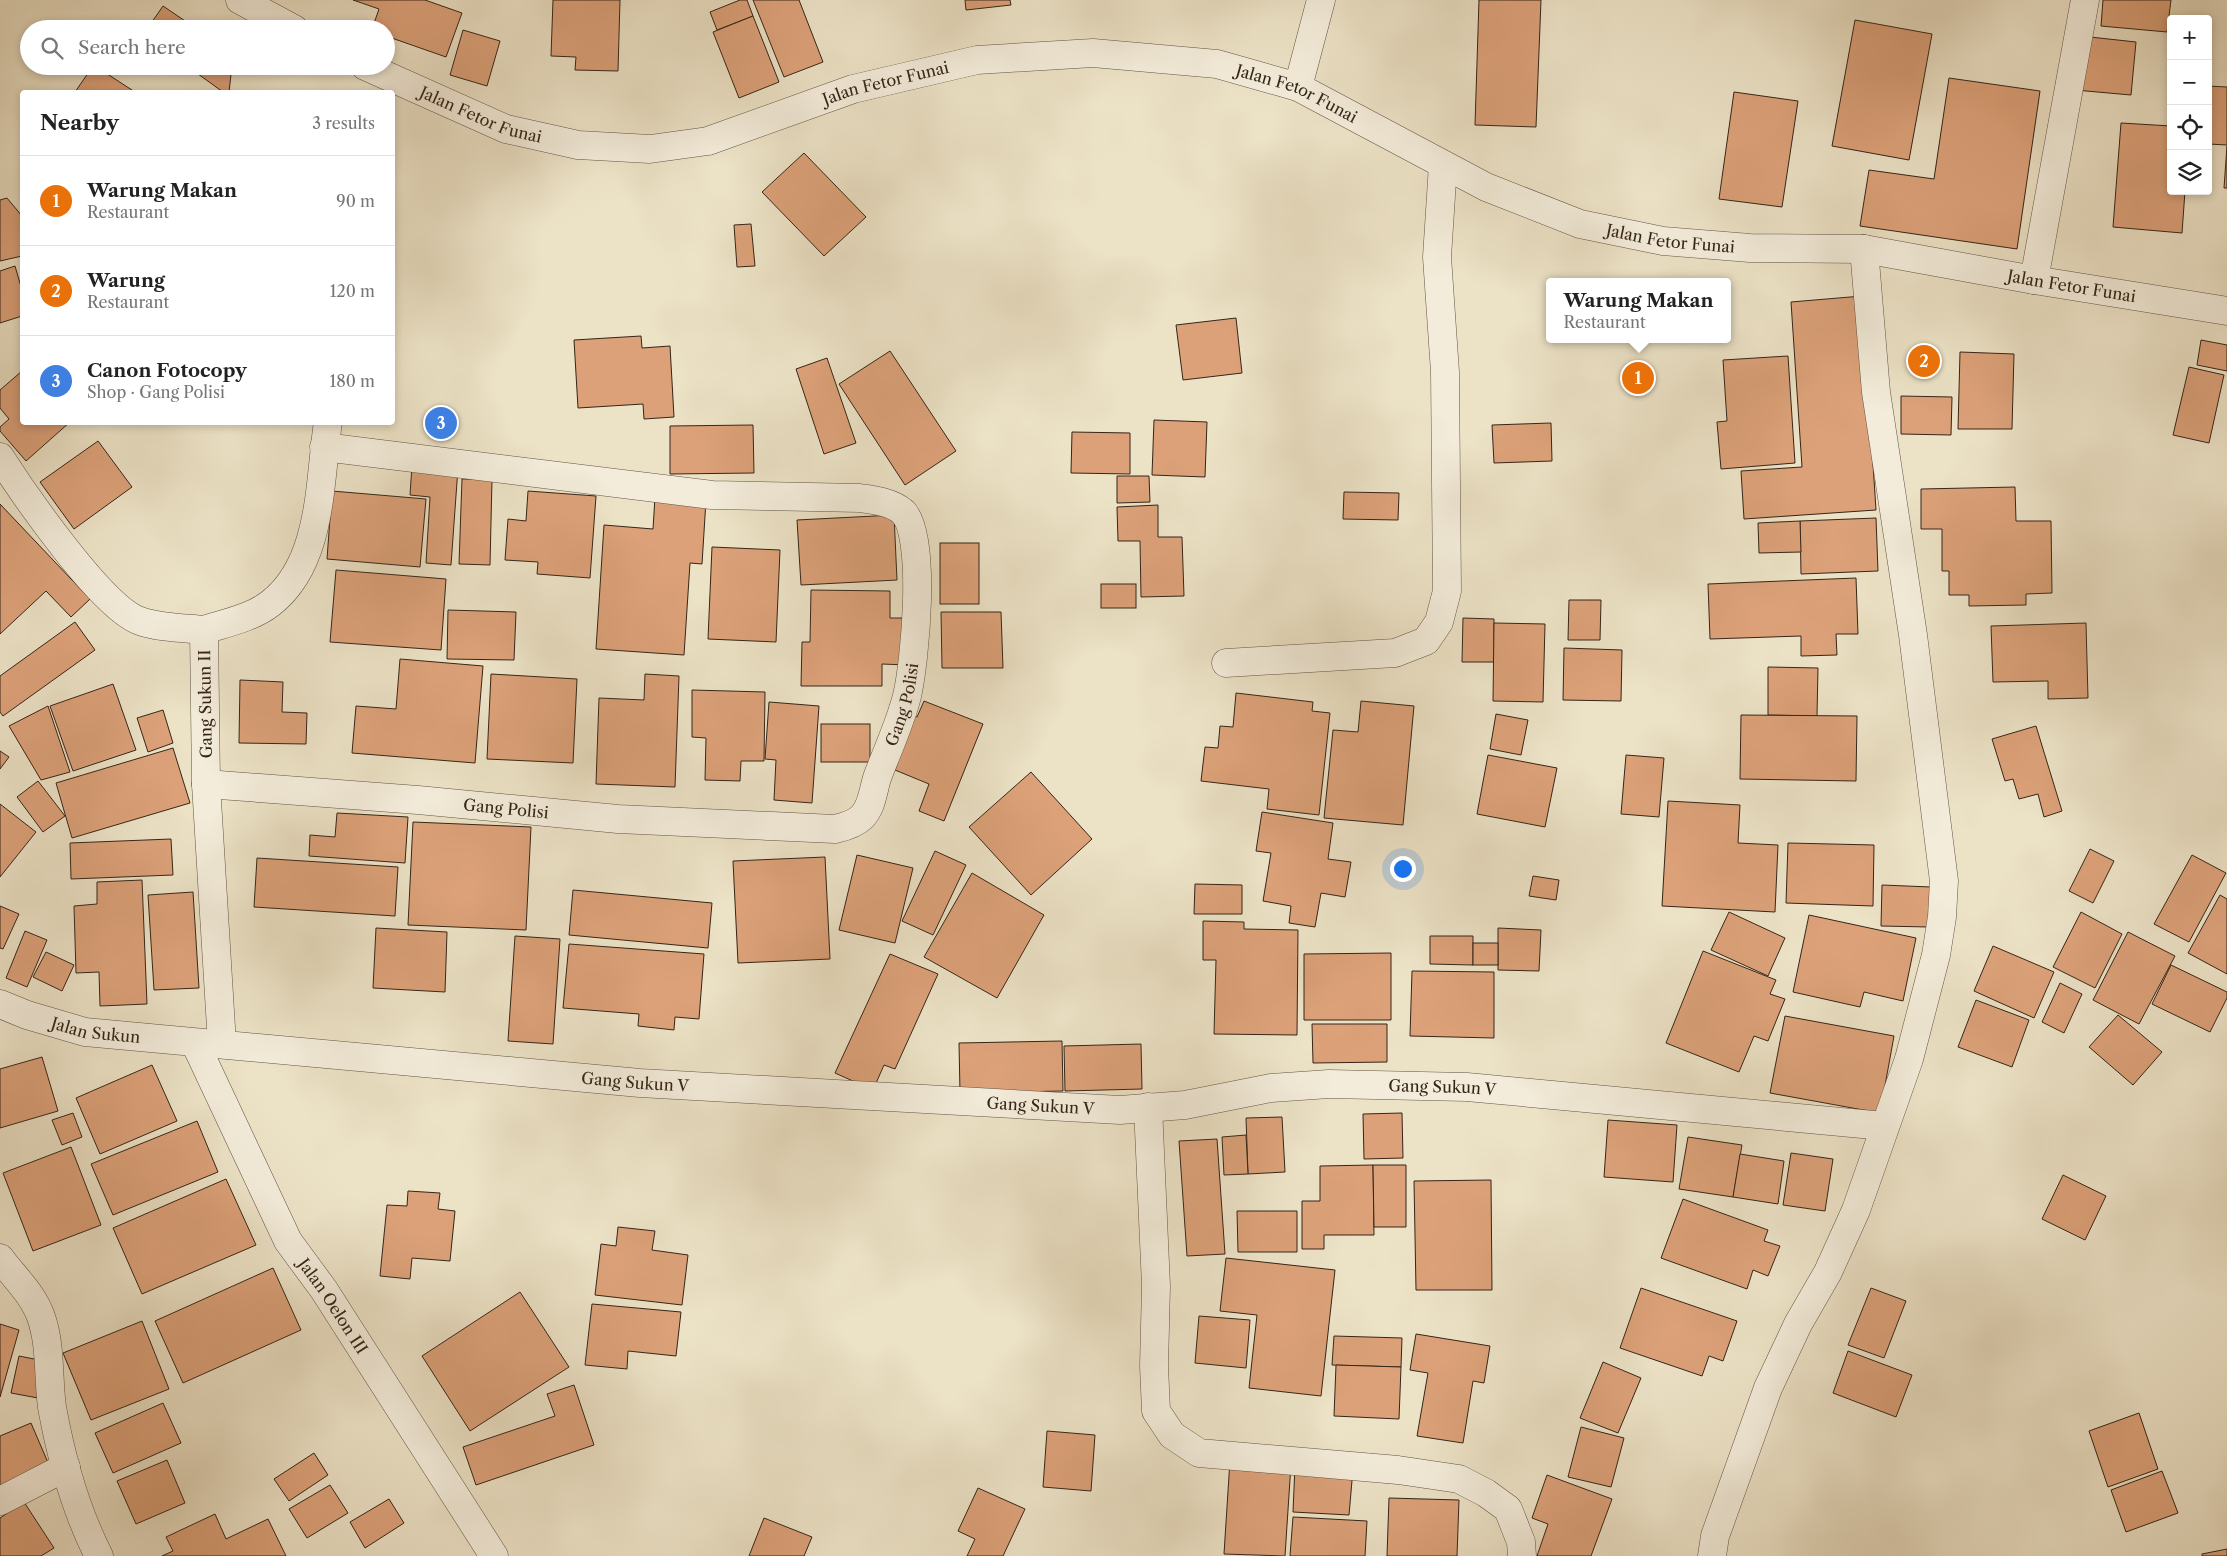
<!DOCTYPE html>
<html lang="en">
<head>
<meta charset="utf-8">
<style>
	body { margin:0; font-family:"Libre Caslon Text",serif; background:#f6f6f6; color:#222 }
	.controls { position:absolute; right:15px; top:15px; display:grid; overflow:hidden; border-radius:5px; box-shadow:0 2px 8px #0003 }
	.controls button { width:45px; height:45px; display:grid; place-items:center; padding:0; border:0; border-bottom:1px solid #e0e0e0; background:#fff; color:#222; font:25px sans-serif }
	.you { position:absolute; left:1402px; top:868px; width:18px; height:18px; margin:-12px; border:4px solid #fff; border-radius:50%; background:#1a73e8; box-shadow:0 0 0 8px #1a73e833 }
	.badge { display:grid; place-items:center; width:32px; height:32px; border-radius:50%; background:#8f2418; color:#fff; font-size:16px; font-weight:700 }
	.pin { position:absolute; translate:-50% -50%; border:2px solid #fff; box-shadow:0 1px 5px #0006 }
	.popup { position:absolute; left:1546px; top:278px; width:185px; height:65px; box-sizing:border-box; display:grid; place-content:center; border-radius:5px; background:#fff; filter:drop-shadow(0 1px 4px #0005); font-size:16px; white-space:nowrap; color:#767676 }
	.popup b { font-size:19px; color:#222 }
	.popup::after { content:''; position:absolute; left:50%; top:100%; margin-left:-10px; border:10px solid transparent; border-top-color:#fff }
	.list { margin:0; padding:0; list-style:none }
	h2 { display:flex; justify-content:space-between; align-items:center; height:65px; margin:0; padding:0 20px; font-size:21px }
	h2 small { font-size:16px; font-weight:400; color:#767676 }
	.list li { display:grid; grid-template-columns:32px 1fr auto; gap:15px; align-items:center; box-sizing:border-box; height:90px; padding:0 20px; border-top:1px solid #e0e0e0 }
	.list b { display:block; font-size:19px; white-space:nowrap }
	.list p { margin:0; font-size:16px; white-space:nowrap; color:#767676 }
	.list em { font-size:16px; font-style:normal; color:#767676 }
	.icon { flex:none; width:28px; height:28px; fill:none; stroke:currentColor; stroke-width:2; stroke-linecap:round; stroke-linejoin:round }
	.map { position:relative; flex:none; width:2227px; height:1556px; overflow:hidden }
	.search { position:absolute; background:#fff; box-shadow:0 2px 8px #0003; left:20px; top:20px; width:375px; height:55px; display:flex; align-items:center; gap:12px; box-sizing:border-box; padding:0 18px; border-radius:28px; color:#767676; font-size:19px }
	.panel { position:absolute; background:#fff; box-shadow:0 2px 8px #0003; left:20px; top:90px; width:375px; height:335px; border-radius:5px }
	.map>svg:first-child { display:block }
</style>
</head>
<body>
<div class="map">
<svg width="2227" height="1556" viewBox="0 0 2227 1556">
	<rect width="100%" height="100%" fill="#ece2c6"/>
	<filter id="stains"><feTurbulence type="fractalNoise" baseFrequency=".004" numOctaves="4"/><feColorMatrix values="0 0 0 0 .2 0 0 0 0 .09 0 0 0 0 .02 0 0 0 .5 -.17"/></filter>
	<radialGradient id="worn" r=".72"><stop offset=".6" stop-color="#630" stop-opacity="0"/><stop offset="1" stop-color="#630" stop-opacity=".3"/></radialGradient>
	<g fill="#dca179" stroke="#352518">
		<polygon points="353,0 425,0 462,13 446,57 386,36 386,29 372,29 379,9"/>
		<polygon points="553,0 620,0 618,71 575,70 576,57 551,56"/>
		<polygon points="740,0 747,0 753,16 717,30 710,12"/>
		<polygon points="753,0 799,0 823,62 784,77"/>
		<polygon points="965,0 1010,0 1011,5 966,10"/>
		<polygon points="1479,0 1541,0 1536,127 1475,125"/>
		<polygon points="2103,0 2171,0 2167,32 2101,26"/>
		<polygon points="163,6 197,29 147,29"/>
		<polygon points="753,16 779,82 739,98 713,32"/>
		<polygon points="1855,20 1932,34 1909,160 1832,146"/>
		<polygon points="463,30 500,41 487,86 450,75"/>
		<polygon points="2081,36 2136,42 2131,95 2075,90"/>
		<polygon points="93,66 95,66 135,92 75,92"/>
		<polygon points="187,66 232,66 229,92 223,92"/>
		<polygon points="1949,78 2040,91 2017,249 1860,226 1869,170 1934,179"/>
		<polygon points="2208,86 2227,87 2227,145 2208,144"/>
		<polygon points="1734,92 1798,101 1782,207 1719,199"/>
		<polygon points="2121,123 2171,126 2171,191 2185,191 2182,233 2113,227"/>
		<polygon points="2227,146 2227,188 2224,188"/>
		<polygon points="804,153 866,217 824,256 762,192"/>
		<polygon points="7,198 22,216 22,256 0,261 0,200"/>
		<polygon points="751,224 755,266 737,267 734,225"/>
		<polygon points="15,266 22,290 22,316 0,323 0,271"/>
		<polygon points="1862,296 1876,510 1744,519 1741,471 1802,467 1791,302"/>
		<polygon points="1236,318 1242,373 1183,380 1176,325"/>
		<polygon points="641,336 642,348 670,346 674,417 644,419 643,404 578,408 574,340"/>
		<polygon points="2201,340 2227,345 2227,371 2197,365"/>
		<polygon points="890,351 956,451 905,485 839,384"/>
		<polygon points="1960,352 2014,354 2012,429 1958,429"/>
		<polygon points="1788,356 1795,463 1721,469 1717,422 1727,421 1723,360"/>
		<polygon points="827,358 856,443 824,454 796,369"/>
		<polygon points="2189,367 2224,375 2209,443 2173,435"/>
		<polygon points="22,371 22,422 70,422 26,461 0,431 0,427 9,419 0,408 0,390"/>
		<polygon points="1901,396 1952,397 1951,435 1901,434"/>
		<polygon points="1154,420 1207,422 1205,477 1152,475"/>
		<polygon points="1551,423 1552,461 1494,463 1492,425"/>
		<polygon points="753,425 754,473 670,474 670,426"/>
		<polygon points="1072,432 1130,433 1130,474 1071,473"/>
		<polygon points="98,441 132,487 74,529 40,482"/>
		<polygon points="412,465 458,468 451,565 426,563 430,497 410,495"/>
		<polygon points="1117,476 1149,476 1150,502 1117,503"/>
		<polygon points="462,479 492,479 490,565 459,564"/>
		<polygon points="2015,487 2016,521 2051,521 2052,593 2026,594 2026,605 1969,606 1969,595 1949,595 1949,571 1942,571 1942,529 1921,529 1921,489"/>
		<polygon points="332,491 426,499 420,567 327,559"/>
		<polygon points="528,491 596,496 590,578 537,574 538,562 505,560 508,519 526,521"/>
		<polygon points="1344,492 1399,493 1398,520 1343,519"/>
		<polygon points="655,497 706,500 702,564 690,563 684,655 596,649 604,525 653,529"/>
		<polygon points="0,504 90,599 71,617 46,591 0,634"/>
		<polygon points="1158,505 1158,537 1182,537 1184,596 1141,597 1140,541 1118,541 1117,507"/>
		<polygon points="894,515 897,580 801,585 797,520"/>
		<polygon points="1876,518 1878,571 1801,574 1800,521"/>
		<polygon points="1800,521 1801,552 1759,553 1758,523"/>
		<rect x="940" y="543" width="39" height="61"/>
		<polygon points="712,547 780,550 776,642 708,639"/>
		<polygon points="336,570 446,579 441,650 330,642"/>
		<polygon points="1856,578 1858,634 1836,634 1837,655 1801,656 1801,636 1710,639 1708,584"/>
		<rect x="1101" y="584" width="35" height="24"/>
		<polygon points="811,590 890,591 890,618 907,618 907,665 882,664 882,686 801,686 802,642 810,642"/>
		<polygon points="1569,600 1601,600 1600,640 1568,640"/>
		<polygon points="448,610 516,612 514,660 447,659"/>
		<polygon points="941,612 1001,612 1003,668 942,668"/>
		<polygon points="1463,618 1494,619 1494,662 1462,662"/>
		<polygon points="75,622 95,650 3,716 0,712 0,676"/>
		<polygon points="1494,623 1545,624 1543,702 1493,701"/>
		<polygon points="2086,623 2088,698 2048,699 2048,681 1993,682 1991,626"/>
		<polygon points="1564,648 1622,650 1621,701 1563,700"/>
		<polygon points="400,659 483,666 475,763 352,753 356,706 396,709"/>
		<polygon points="1768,667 1818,668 1817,716 1768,715"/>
		<polygon points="491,674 577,679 573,763 487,759"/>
		<polygon points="645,674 679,676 675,787 596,784 599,698 644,700"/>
		<polygon points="240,680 283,682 282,712 307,713 306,744 239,743"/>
		<polygon points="113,684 136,750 73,771 50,706"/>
		<polygon points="692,690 765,692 764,761 741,761 740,781 705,780 706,738 692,737"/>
		<polygon points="1236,693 1313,702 1312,711 1330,713 1319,815 1267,809 1269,789 1201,781 1205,747 1218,748 1220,726 1233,727"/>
		<polygon points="924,701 983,724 944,821 919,811 929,784 895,770 901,754 891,749 906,713 917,717"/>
		<polygon points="1361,701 1414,706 1403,825 1324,818 1333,730 1358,732"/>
		<polygon points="769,702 819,706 812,803 774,800 776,760 765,759"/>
		<polygon points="48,706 70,772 41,780 9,726"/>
		<polygon points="163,710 173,743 148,752 137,718"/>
		<polygon points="1496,714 1528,720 1521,755 1490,749"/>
		<polygon points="1741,715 1857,716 1856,781 1740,779"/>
		<rect x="821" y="724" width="49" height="38"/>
		<polygon points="2036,726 2062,811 2044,817 2038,794 2019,799 2013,779 2005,781 1992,739"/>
		<polygon points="173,748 190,803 72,838 56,783"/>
		<polygon points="0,751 9,757 0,769"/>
		<polygon points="1488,755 1557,768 1545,827 1477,814"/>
		<polygon points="1626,755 1664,758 1659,817 1621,814"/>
		<polygon points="1031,772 1092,839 1031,895 969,827"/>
		<polygon points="38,781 65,816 43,832 17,797"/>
		<polygon points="1668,801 1740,805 1738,843 1778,845 1775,912 1662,906"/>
		<polygon points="0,804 36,832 0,877"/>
		<polygon points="1262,812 1333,823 1328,859 1351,862 1345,897 1321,893 1315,927 1289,923 1291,906 1263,901 1271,853 1256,851"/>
		<polygon points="337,813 408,817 405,863 309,856 310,835 335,837"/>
		<polygon points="413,822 531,827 526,930 408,925"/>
		<polygon points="171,839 173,875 71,879 70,843"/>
		<polygon points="1788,843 1874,845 1873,906 1786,903"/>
		<polygon points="2090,849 2114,861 2093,903 2069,891"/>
		<polygon points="935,851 966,865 933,935 902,921"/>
		<polygon points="857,855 913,868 895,943 839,930"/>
		<polygon points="2192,855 2226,873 2189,942 2154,924"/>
		<polygon points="825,857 830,959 738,963 733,861"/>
		<polygon points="257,858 398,867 395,916 254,907"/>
		<polygon points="972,873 1044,915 997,998 924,957"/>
		<polygon points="1533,876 1559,880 1556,900 1529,896"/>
		<polygon points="142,880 147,1004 100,1006 99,972 76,973 74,906 97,904 97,882"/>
		<polygon points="1195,884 1242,885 1242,914 1194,914"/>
		<polygon points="1882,885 1931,887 1929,927 1881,926"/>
		<polygon points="573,890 712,903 708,948 569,935"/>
		<polygon points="193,892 199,988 154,990 148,895"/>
		<polygon points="2220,895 2227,899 2227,974 2188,953"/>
		<polygon points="0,906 19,914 3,949 0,948"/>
		<polygon points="1729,912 1785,938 1768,976 1711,950"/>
		<polygon points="2081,912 2122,934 2095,988 2053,967"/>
		<polygon points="1809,915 1916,938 1903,1001 1864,992 1860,1007 1793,992"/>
		<polygon points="1203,921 1244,922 1244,929 1298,930 1297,1035 1214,1034 1216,960 1203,960"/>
		<polygon points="376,928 447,932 445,992 373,988"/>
		<polygon points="1498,928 1541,930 1539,971 1498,970"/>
		<polygon points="25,931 47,940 27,987 6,978"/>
		<polygon points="2128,932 2175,956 2139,1024 2093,1000"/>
		<polygon points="515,936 560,939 553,1044 508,1041"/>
		<polygon points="1430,936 1473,936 1473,965 1430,964"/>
		<rect x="1473" y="943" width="25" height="22"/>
		<polygon points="569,944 704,954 699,1019 675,1017 674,1030 638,1026 639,1014 563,1008"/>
		<polygon points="1993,946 2054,972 2034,1018 1974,991"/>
		<polygon points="1703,951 1776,980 1770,994 1785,999 1768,1041 1754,1036 1739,1072 1666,1043"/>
		<polygon points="46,952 74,965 62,991 33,977"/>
		<polygon points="1391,953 1391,1020 1304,1020 1304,954"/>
		<polygon points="890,954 938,974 895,1069 884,1065 873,1090 835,1073"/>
		<polygon points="2171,965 2227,992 2227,998 2210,1032 2152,1004"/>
		<polygon points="1412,971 1494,972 1494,1038 1410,1036"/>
		<polygon points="2060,983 2082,994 2064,1033 2042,1022"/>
		<polygon points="1976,1000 2029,1020 2012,1067 1958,1047"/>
		<polygon points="2118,1015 2162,1052 2133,1085 2089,1047"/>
		<polygon points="1785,1016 1894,1036 1880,1113 1770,1093"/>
		<polygon points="1312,1024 1387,1024 1387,1062 1313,1063"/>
		<polygon points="1062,1041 1063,1091 960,1093 959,1043"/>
		<polygon points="1141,1044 1142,1089 1065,1091 1064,1046"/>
		<polygon points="42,1057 58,1111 0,1128 0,1069"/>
		<polygon points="152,1065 177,1121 100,1154 76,1098"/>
		<polygon points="73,1113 82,1137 62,1145 52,1120"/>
		<polygon points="1402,1113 1403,1158 1364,1159 1363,1114"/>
		<polygon points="1282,1117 1285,1172 1248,1174 1246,1118"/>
		<polygon points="1608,1120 1677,1125 1673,1182 1604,1177"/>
		<polygon points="197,1121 218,1172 113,1215 91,1164"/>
		<polygon points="1246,1135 1248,1174 1224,1175 1222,1137"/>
		<polygon points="1688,1137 1742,1145 1733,1197 1679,1189"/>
		<polygon points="1217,1139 1225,1254 1187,1256 1179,1141"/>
		<polygon points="71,1147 101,1225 33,1251 3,1173"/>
		<polygon points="1791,1153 1833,1159 1825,1211 1783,1205"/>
		<polygon points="1740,1154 1784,1161 1778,1204 1733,1197"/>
		<polygon points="1373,1165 1374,1235 1324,1235 1324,1249 1302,1249 1302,1201 1320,1201 1320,1166"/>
		<polygon points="1373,1165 1406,1165 1406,1227 1374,1227"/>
		<polygon points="2063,1175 2106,1196 2085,1240 2042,1219"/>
		<polygon points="226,1179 256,1245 142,1294 113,1228"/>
		<polygon points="1491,1180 1492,1290 1416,1290 1414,1181"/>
		<polygon points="408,1191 440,1193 438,1209 455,1211 450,1261 412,1258 410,1279 380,1276 387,1205 407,1206"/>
		<polygon points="1683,1199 1768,1230 1764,1241 1780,1246 1768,1276 1753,1270 1747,1289 1661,1258"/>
		<polygon points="1237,1211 1297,1211 1297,1252 1238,1252"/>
		<polygon points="618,1227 655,1231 652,1250 688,1255 682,1305 595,1295 601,1244 616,1246"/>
		<polygon points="1226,1258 1335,1270 1321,1396 1249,1388 1257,1315 1220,1311"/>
		<polygon points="273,1268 301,1330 183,1383 155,1321"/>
		<polygon points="1641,1288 1737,1321 1723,1361 1709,1356 1702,1376 1620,1348"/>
		<polygon points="1871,1288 1906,1301 1884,1358 1848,1345"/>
		<polygon points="520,1292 569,1367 470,1431 422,1356"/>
		<polygon points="592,1304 681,1312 676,1356 628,1351 627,1369 585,1365"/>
		<polygon points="1199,1316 1250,1320 1246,1368 1195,1363"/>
		<polygon points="142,1321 169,1389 91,1420 63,1353"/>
		<polygon points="0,1324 19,1330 0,1397"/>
		<polygon points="1416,1334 1490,1346 1484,1383 1473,1381 1463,1443 1417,1436 1428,1373 1410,1370"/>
		<polygon points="1334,1336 1402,1338 1401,1367 1332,1365"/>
		<polygon points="1848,1351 1912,1375 1896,1417 1833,1393"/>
		<polygon points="19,1356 44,1361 38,1398 11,1393"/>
		<polygon points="1603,1362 1641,1378 1618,1433 1580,1418"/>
		<polygon points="1336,1365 1401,1367 1399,1419 1334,1416"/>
		<polygon points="574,1385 594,1445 476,1485 463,1447 555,1416 547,1394"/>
		<polygon points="163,1403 181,1443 113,1473 95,1433"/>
		<polygon points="2139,1413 2158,1469 2108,1487 2089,1431"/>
		<polygon points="31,1423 49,1465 0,1486 0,1436"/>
		<polygon points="1581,1427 1624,1438 1611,1487 1568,1477"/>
		<polygon points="1047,1431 1095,1435 1091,1491 1043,1487"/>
		<polygon points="314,1453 328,1475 289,1501 274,1479"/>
		<polygon points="167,1460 185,1503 136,1524 117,1481"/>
		<polygon points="1230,1460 1291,1464 1285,1556 1224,1554"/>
		<polygon points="1295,1466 1353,1469 1349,1515 1293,1512"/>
		<polygon points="2162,1471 2178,1513 2126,1532 2111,1490"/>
		<polygon points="1547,1475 1612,1499 1591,1556 1537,1556 1548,1524 1532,1518"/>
		<polygon points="330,1485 348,1513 307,1538 289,1509"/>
		<polygon points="978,1488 1025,1509 1003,1556 967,1556 975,1539 958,1531"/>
		<polygon points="1389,1498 1459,1500 1457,1556 1387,1556"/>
		<polygon points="389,1499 404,1523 365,1548 350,1522"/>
		<polygon points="24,1502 54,1548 41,1556 0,1556 0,1518"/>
		<polygon points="215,1514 226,1539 268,1519 286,1556 162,1556 173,1551 166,1537"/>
		<polygon points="1293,1517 1367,1521 1365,1556 1290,1556"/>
		<polygon points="764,1518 812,1537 804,1556 749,1556"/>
		<polygon points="2227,1549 2227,1556 2202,1556 2202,1554"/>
	</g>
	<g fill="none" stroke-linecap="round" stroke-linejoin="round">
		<defs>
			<g id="minor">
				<polyline points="240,0 294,29"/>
				<path id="s1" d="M365,66l141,63 72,16 72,4 58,-8 145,-52 124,-29 116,-7 124,11 81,23 188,100 94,37 83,17 87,7 114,1 170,31 193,31"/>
				<polyline points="1298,87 1321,0"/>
				<polyline points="2034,280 2085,0"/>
				<path d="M0,457c23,36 102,151 140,164 20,7 43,7 64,9"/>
				<polyline points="1226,663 1395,653 1426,641 1439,622 1447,591 1445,372 1437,257 1443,165"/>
				<path id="s2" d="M206,784l212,16 200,19 217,10c9,-2 20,-5 27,-12 10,-10 11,-26 15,-39 10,-27 23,-54 30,-82 8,-34 20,-160 -4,-184 -11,-10 -29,-12 -43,-14l-148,-3 -388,-48"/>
				<path id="s3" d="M0,1004l27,11 58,17 555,51 480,27 65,-5 86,-17 58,-4 138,3 417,39"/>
				<path id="s4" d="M195,1043l93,198 36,49 170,266"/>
				<path d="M222,1044l-16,-260 -2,-154c22,-7 48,-12 67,-27 52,-41 48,-121 57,-181"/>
				<polyline points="1148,1107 1156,1286 1154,1366 1156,1411 1172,1435 1199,1453 1398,1470 1459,1479 1486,1493 1508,1509 1521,1542 1522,1556"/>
				<path d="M0,1258c14,19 33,36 41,59 10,28 7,61 11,90 9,50 24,104 47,149"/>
				<polyline points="0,1501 66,1467"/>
				<polyline points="1712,1556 1715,1536 1768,1388 1798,1324 1828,1272 1856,1210 1909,1059 1936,955 1942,917 1944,881 1913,635 1876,392 1864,249"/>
			</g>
		</defs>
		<use href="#minor" stroke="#635444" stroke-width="29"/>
		<use href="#minor" stroke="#f3ecda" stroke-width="28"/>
	</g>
	<g text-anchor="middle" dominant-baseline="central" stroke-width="4" stroke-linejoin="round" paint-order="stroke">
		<g font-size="16" fill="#352518" stroke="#f3ecda">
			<text stroke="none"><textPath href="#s1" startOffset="546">Jalan Fetor Funai</textPath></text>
			<text stroke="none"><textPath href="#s1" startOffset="966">Jalan Fetor Funai</textPath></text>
			<text stroke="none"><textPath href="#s1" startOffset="126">Jalan Fetor Funai</textPath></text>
			<text stroke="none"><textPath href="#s1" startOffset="1371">Jalan Fetor Funai</textPath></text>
			<text stroke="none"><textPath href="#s1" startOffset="1776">Jalan Fetor Funai</textPath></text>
			<text transform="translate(205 704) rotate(-91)">Gang Sukun II</text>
			<text stroke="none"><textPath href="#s2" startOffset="781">Gang Polisi</textPath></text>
			<text stroke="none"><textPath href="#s2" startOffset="301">Gang Polisi</textPath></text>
			<text stroke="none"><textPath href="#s3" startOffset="100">Jalan Sukun</textPath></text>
			<text stroke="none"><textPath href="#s3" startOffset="642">Gang Sukun V</textPath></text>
			<text stroke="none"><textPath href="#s3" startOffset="1452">Gang Sukun V</textPath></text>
			<text stroke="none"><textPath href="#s3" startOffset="1048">Gang Sukun V</textPath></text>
			<text stroke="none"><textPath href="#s4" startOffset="298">Jalan Oelon III</textPath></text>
		</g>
	</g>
	<rect width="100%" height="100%" filter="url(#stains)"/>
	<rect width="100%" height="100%" fill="url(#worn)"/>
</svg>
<div class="controls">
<button>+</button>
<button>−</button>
<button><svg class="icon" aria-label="locate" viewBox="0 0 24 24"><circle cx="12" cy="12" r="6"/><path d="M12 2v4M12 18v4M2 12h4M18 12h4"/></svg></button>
<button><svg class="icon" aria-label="layers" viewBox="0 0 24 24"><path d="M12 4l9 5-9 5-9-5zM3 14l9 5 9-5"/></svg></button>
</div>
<div class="you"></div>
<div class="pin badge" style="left:1638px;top:378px;background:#e8710a">1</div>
<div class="popup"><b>Warung Makan</b>Restaurant</div>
<div class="pin badge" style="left:1924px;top:361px;background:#e8710a">2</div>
<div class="pin badge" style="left:441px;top:423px;background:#3f7fe0">3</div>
<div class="search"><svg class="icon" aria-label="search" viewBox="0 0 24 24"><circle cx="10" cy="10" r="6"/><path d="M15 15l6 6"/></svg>Search here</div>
<section class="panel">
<h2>Nearby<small>3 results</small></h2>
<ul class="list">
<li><span class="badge" style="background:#e8710a">1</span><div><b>Warung Makan</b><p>Restaurant</p></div><em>90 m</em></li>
<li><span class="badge" style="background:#e8710a">2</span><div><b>Warung</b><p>Restaurant</p></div><em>120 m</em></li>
<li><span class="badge" style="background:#3f7fe0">3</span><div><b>Canon Fotocopy</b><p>Shop · Gang Polisi</p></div><em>180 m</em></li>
</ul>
</section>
</div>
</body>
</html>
